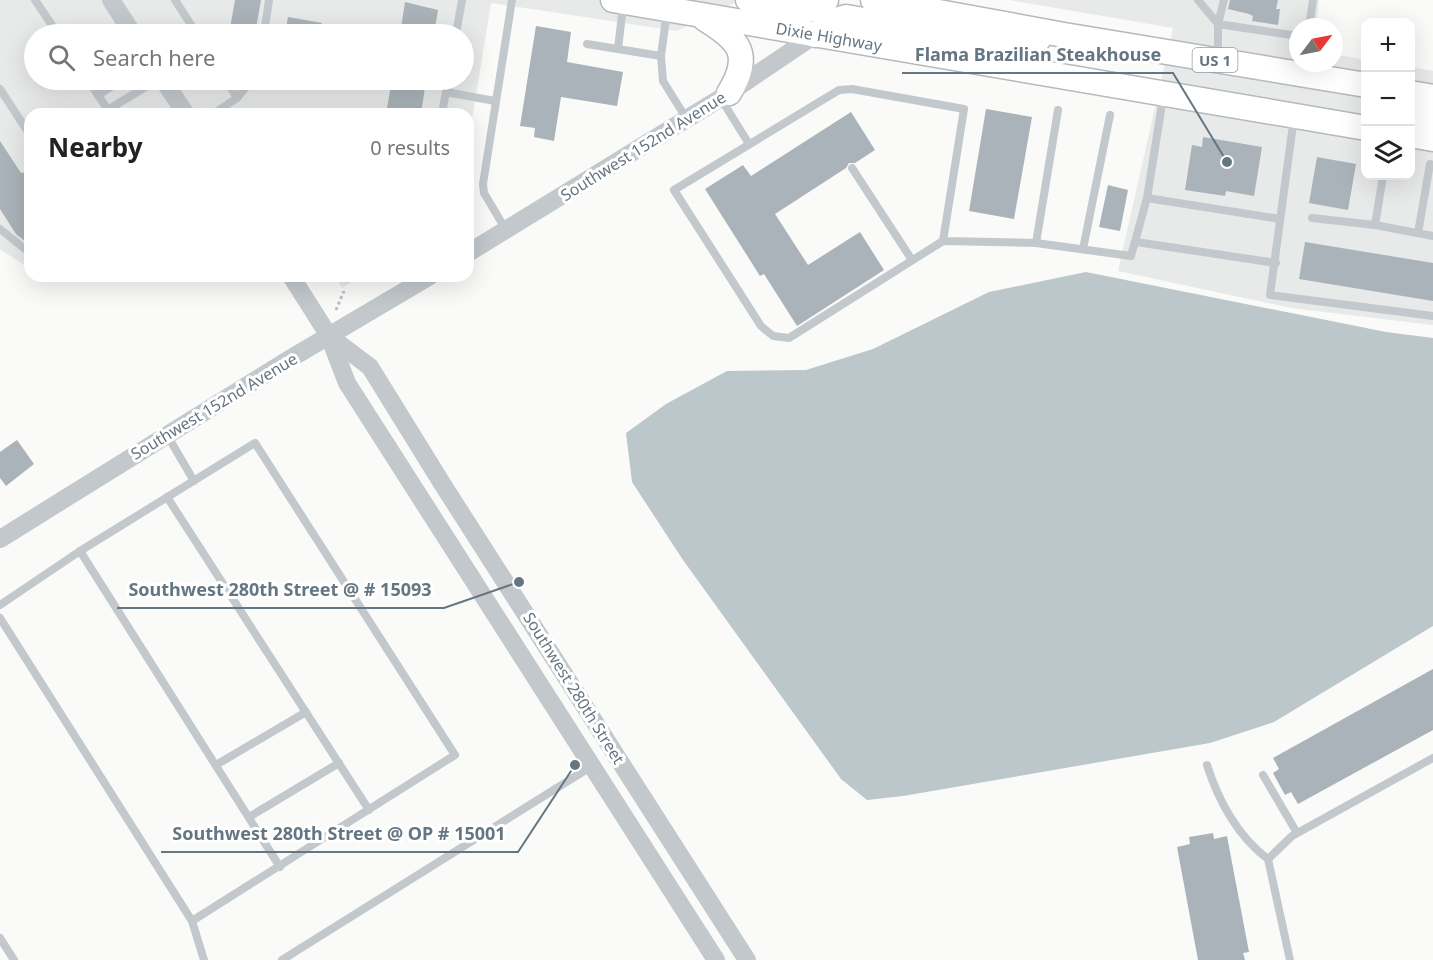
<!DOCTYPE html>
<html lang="en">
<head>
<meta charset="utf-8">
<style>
	body { margin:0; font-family:"Noto Sans",sans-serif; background:#f2f2f2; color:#222 }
	.controls { position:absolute; right:18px; top:18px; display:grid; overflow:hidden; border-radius:12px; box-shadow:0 6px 24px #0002 }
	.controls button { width:54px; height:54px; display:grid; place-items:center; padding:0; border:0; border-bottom:2px solid #e0e0e0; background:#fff; color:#222; font:30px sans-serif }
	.compass { position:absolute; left:1289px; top:18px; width:54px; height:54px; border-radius:50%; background:#fff; box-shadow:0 6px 24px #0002; rotate:58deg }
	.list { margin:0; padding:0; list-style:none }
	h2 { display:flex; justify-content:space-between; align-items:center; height:78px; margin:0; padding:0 24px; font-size:26px }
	h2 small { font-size:20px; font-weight:400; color:#767676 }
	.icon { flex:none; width:33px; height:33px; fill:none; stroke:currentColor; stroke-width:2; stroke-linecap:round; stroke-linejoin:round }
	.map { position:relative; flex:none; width:1433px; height:960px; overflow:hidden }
	.search { position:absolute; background:#fff; box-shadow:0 6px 24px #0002; left:24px; top:24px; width:450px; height:66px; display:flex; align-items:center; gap:15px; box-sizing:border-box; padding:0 21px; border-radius:33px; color:#767676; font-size:22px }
	.panel { position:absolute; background:#fff; box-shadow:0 6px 24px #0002; left:24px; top:108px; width:450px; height:174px; border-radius:18px }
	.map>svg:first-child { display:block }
</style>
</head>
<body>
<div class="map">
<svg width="1433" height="960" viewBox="0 0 1433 960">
	<rect width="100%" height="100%" fill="#fafaf8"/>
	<g fill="#e8e9e9" fill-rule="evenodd">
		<path d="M0,0h740l-63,31 -186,-28 -23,141v-30h-438v155l-30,-20zM34,34h430v46h-430z"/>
		<polygon points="1009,0 1319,0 1316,27 1298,27 1298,63 1334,63 1334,54 1365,60 1366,176 1410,176 1411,67 1433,71 1433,325 1291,308 1118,271 1173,28"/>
		<polygon points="334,276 361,276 342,288"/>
	</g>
	<polygon fill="#bbc7cb" points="1086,272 1386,332 1433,338 1433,626 1274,722 1210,743 903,796 867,800 841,779 683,560 632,482 626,433 666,404 727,371 806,370 873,349 989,292"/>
	<g fill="#aab3b9">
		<polygon points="235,0 261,0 255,34 229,34"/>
		<polygon points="1230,0 1278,0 1276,9 1280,9 1278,25 1252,21 1253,16 1249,14 1228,9"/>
		<polygon points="405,2 438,10 434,34 400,34"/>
		<polygon points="288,17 322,23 320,34 285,34"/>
		<polygon points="536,26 571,32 567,62 623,72 617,106 561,97 554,141 534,137 535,128 520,126"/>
		<polygon points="392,80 426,80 421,114 386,114"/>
		<polygon points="986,109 1032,117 1014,219 969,211"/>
		<polygon points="851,112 875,150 855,163 849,163 846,168 775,214 808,265 860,232 884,270 797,326 764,274 760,276 705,189 743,165 751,176"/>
		<polygon points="1203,137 1262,147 1254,196 1226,191 1225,196 1185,190 1192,145 1202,147"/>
		<polygon points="0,141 21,173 30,171 30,245 16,234 0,209"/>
		<polygon points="1317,157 1356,164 1348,210 1309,203"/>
		<polygon points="1108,185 1128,190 1120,231 1099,227"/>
		<polygon points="1305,242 1433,263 1433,301 1299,279"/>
		<polygon points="17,440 34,464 6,486 0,478 0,452"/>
		<polygon points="1433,669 1433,730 1298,804 1291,792 1285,795 1273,773 1279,769 1273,758"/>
		<polygon points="1213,833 1214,839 1227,836 1249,952 1243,953 1245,960 1198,960 1177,847 1190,844 1189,837"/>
	</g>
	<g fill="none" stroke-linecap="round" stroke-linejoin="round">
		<defs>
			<g id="trunk">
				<path id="s1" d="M613,0l753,128"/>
				<polyline points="748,0 803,10 817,9 826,0"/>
				<polyline points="873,0 1064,35 1366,85"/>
				<path d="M705,19c34,21 48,35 24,74"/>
				<polyline points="815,35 835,20 846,17 978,39 1022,43 1038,40"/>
				<polyline points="1410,93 1433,97"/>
				<polyline points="1410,119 1422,114 1433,116"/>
				<polyline points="1410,135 1433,139"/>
			</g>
		</defs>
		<use href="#trunk" stroke="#b4b9bd" stroke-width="27"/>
		<polyline stroke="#bbbfc2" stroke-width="3" stroke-dasharray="3 3" stroke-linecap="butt" points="336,310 344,291"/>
		<g stroke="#c3c8cc" stroke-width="8">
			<polyline points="35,0 58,34"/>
			<polyline points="175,0 197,34"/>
			<polyline points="1198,0 1218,24 1218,56"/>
			<polyline points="1224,0 1218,24 1298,36"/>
			<polyline points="667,11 661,56 663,81 686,118"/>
			<polyline points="1309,27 1313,0"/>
			<polyline points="264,34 269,0"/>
			<polyline points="456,34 462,0"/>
			<polyline points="587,44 661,56"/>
			<polyline points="618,49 623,6"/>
			<polyline points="88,80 108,110"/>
			<polyline points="226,80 237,98"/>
			<polyline points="0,89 30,135"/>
			<polyline points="446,92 495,101"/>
			<polyline points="98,95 122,80"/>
			<polyline points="721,99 749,144"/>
			<polyline points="101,114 157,80"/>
			<polyline points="213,114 237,98 252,80"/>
			<polyline points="442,114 448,80"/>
			<polyline points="1294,117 1270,295 1433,316"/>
			<polyline points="852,168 912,260"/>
			<polyline points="1147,198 1280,219"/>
			<polyline points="1312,218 1375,225 1433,236"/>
			<polyline points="1375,225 1383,176"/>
			<polyline points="0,229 30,253"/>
			<polyline points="506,230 484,193 483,184 512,0"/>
			<polyline points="1418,233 1430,164"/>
			<polyline points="943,241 964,109 852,89 839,90 674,190 761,326 773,336 789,338 943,241 1036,243 1131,256 1147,198 1163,98"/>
			<polyline points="1136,242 1276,263"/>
			<polyline points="1036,243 1058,110"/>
			<polyline points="1083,249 1110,115"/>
			<polyline points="167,435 194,481"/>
			<polyline points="167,497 369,810"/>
			<polyline points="80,551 280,867"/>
			<polyline points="0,605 80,551 255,443 455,755 192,921"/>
			<polyline points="0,618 192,921 204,960"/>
			<polyline points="216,765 306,712"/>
			<path d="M1207,765c11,35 31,72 61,94"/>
			<polyline points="1263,775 1297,833"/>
			<polyline points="249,817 339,763"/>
			<polyline points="0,938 14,960"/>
			<polyline points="282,960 592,766"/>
			<polyline points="1290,960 1268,859 1292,836 1433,758"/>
		</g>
		<g stroke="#c3c8cc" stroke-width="18">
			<polyline points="111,0 133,34"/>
			<polyline points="163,80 186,114"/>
			<polyline points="468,253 729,93 815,35"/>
			<polyline points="291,276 329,336 347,383 716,960"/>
			<polyline points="329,336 370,367 443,485 747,960"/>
			<polyline points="0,539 288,360 430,276"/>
		</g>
		<use href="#trunk" stroke="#fff" stroke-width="24"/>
	</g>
	<g text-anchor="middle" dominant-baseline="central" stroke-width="6" stroke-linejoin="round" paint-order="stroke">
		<rect fill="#fff" stroke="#939fa8" stroke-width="1.5" x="1192.5" y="48" width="45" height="24" rx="4.5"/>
		<g font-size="15" font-weight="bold" fill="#657683">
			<text x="1215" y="60">US 1</text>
		</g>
		<g font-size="16" fill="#657683" stroke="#fff">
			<text stroke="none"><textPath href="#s1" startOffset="219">Dixie Highway</textPath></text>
			<text transform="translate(643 146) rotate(-32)">Southwest 152nd Avenue</text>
			<text transform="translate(214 406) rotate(-31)">Southwest 152nd Avenue</text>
			<text transform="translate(574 688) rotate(58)">Southwest 280th Street</text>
		</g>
	</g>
	<path fill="none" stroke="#657683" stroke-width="2" d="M1227 162L1173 73H902M519 582L444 608H117M575 765L518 852H161"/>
	<g fill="#657683" stroke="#fff" stroke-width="2">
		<circle cx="1227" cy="162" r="6"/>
		<circle cx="519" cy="582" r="6"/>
		<circle cx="575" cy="765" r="6"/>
	</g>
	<g font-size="18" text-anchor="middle" font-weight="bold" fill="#657683" stroke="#fff" stroke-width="6" stroke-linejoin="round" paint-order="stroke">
		<text x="1038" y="61">Flama Brazilian Steakhouse</text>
		<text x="280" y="596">Southwest 280th Street @ # 15093</text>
		<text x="339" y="840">Southwest 280th Street @ OP # 15001</text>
	</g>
</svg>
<div class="controls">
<button>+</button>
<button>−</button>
<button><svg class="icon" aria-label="layers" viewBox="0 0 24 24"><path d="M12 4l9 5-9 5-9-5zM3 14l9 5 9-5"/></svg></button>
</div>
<svg class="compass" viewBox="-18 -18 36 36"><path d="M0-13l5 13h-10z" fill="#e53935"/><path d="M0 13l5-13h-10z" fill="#767676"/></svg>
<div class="search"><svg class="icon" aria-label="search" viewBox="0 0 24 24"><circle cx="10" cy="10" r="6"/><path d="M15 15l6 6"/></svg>Search here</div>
<section class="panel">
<h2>Nearby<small>0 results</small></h2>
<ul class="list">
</ul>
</section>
</div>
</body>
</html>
